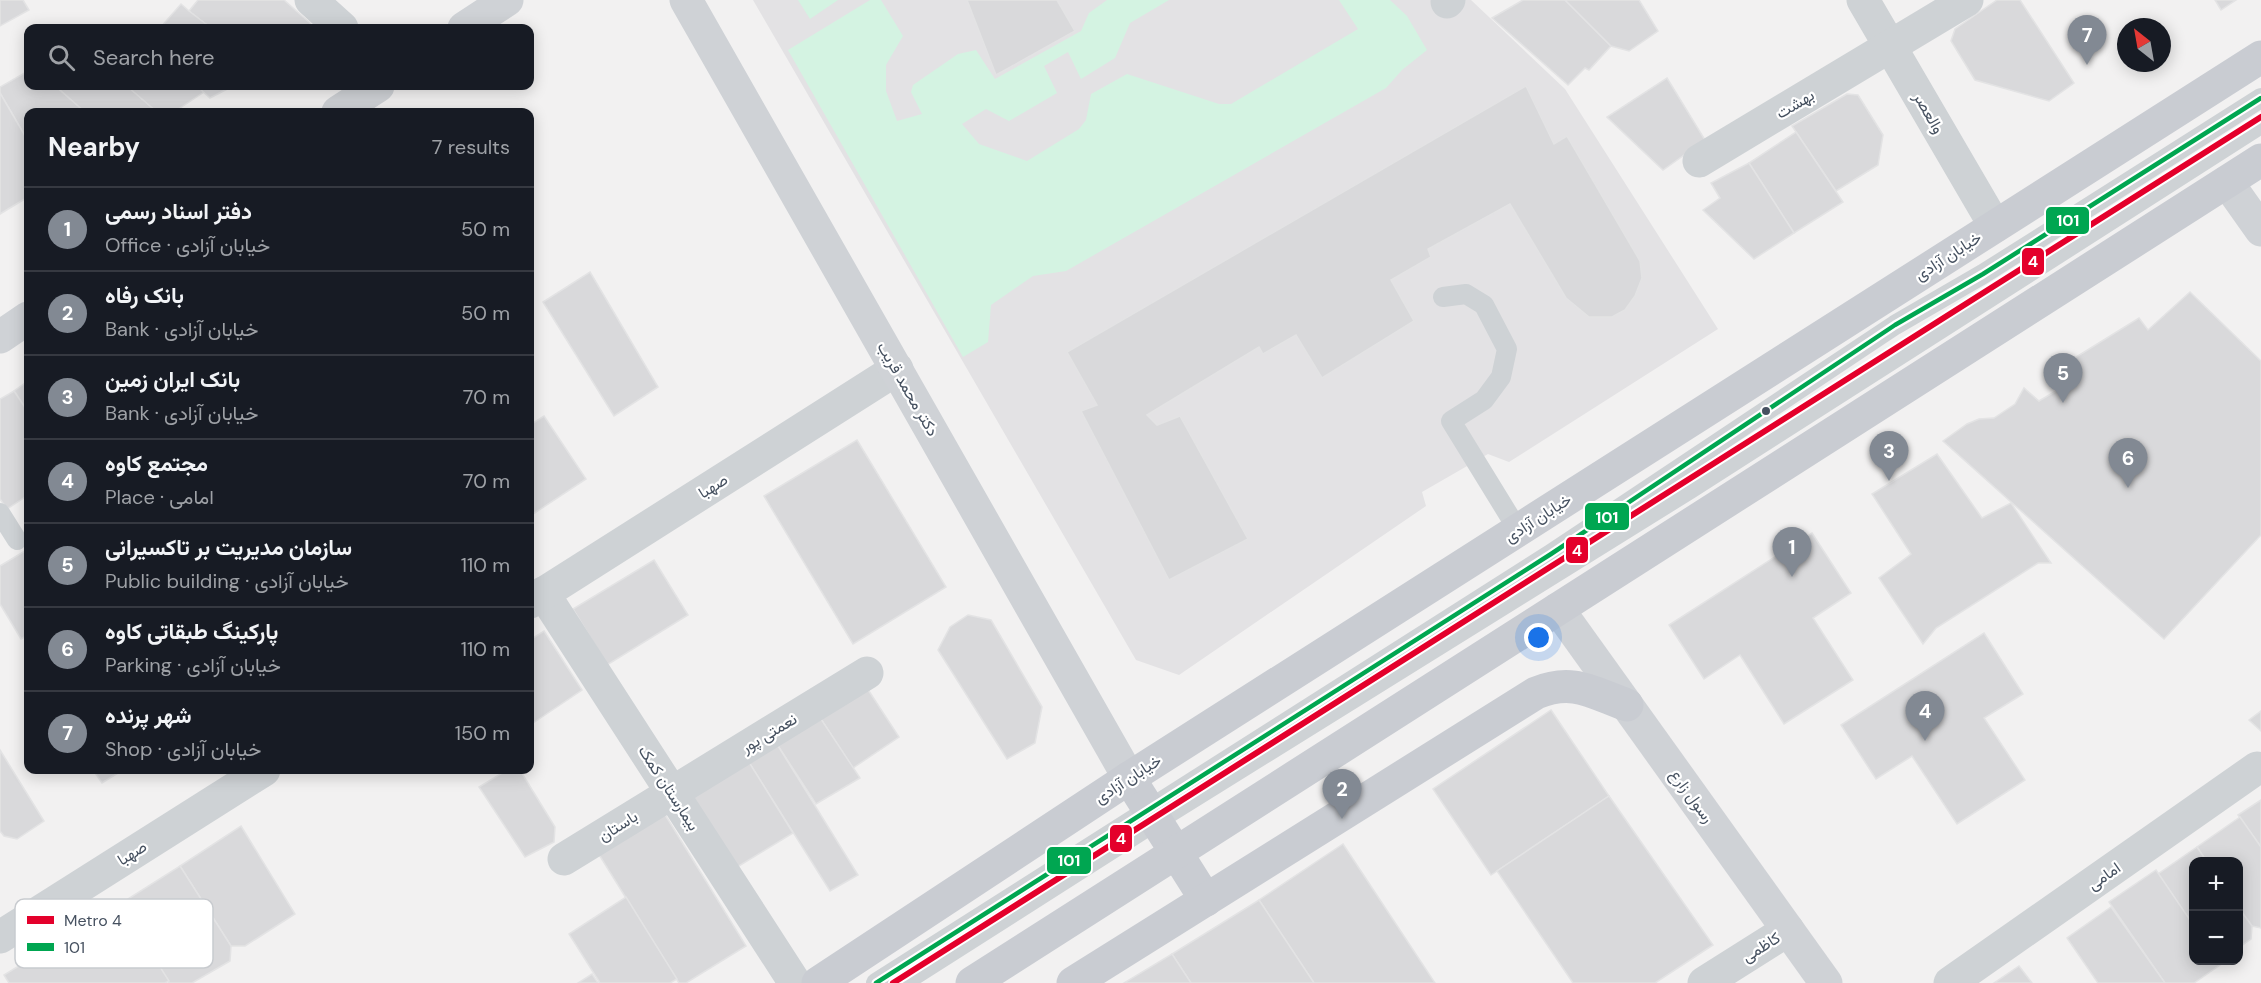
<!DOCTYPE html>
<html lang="en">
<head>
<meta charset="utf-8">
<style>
	body { margin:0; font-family:"DM Sans",Vazirmatn,sans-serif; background:#242831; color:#f1f3f6 }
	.controls { position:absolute; right:18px; bottom:18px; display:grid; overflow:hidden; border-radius:12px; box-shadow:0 3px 15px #0003 }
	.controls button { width:54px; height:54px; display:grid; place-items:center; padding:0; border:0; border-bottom:2px solid #363941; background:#171b24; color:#f1f3f6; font:30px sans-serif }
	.compass { position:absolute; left:2117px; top:18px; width:54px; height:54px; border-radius:50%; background:#171b24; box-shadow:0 3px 15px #0003; rotate:329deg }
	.you { position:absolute; left:1539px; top:638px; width:21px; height:21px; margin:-15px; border:4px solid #fff; border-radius:50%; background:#1a73e8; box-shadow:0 0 0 9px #1a73e833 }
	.badge { display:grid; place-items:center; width:39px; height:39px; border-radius:50%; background:#828993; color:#fff; font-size:20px; font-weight:700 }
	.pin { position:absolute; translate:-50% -50px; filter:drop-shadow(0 2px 3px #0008) }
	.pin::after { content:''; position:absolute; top:32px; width:21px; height:18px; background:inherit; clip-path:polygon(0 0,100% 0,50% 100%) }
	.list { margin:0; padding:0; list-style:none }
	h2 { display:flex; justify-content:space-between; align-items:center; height:78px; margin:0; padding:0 24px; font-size:26px }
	h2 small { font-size:20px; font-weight:400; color:#9ea1a6 }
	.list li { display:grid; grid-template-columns:39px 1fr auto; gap:18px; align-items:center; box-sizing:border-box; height:84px; padding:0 24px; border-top:2px solid #363941 }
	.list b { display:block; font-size:22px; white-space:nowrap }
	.list p { margin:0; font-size:20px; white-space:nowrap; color:#9ea1a6 }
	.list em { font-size:20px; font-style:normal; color:#9ea1a6 }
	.icon { flex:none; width:33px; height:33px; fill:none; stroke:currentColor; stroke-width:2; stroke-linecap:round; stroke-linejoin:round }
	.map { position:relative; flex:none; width:2261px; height:983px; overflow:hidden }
	.search { position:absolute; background:#171b24; box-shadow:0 3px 15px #0003; left:24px; top:24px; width:510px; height:66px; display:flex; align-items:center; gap:15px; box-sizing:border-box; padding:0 21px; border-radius:12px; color:#9ea1a6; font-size:22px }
	.panel { position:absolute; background:#171b24; box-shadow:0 3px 15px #0003; left:24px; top:108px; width:510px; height:666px; border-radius:12px }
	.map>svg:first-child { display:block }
</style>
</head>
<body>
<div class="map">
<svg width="2261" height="983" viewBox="0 0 2261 983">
	<rect width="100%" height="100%" fill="#f2f1f1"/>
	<polygon fill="#e3e2e4" points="753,0 1471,0 1565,89 1718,329 1509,462 1488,454 1422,492 1426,506 1179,675 1136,660"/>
	<g fill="#d4f3e2">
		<polygon points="798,0 838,0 810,19"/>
		<polygon points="870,0 881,0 903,36 886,65 886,91 897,121 922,114 911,92 913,85 958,54 976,50 995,79 1081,31 1089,13 1107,0 1169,0 1130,23 1115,58 1081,79 1068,52 1044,66 1057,93 1009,121 986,109 962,124 979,144 1027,161 1079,129 1086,120 1091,94 1127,74 1219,104 1231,104 1358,29 1339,0 1390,0 1407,16 1427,50 1402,70 1386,88 1066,271 1033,276 991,305 988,342 963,357 788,50"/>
	</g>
	<g fill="#d9d9db" stroke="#e3e3e4" stroke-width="1.5">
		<polygon points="0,0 23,0 29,10 0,26"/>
		<polygon points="198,0 284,0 310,23 310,27 211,28 189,11"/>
		<polygon points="967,0 1057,0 1075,31 996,75"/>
		<polygon points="1523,0 1565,0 1611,46 1589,70 1585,68 1568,85 1492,18"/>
		<polygon points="1565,0 1639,0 1658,31 1629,51 1611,46"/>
		<polygon points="1997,0 2020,0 2074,83 2049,101 1975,80 1951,41 1955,29"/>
		<polygon points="2215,0 2236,0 2221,10"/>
		<polygon points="181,4 189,11 211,28 160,28"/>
		<polygon points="28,71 28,86 64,86 59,89 85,112 28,112 28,141 0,93 0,87"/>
		<polygon points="1667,78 1705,140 1663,170 1607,117"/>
		<polygon points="64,86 127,86 157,112 85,112 59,89"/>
		<polygon points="127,86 197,86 204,92 174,112 157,112"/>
		<polygon points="197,86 233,86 210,98"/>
		<polygon points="1526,86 1554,144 1567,136 1640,261 1642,278 1635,296 1625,310 1612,317 1589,317 1566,298 1510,204 1428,249 1431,257 1391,280 1414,321 1322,378 1296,335 1263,354 1259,347 1147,415 1157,425 1180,416 1248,539 1169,580 1081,411 1097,405 1067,352"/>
		<polygon points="0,93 28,141 28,197 0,214"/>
		<polygon points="1847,94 1858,95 1883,135 1878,165 1836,191 1792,126"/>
		<polygon points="1796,132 1843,202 1794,233 1749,163"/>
		<polygon points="1749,163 1794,233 1754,259 1703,210 1720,198 1711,183"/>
		<polygon points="590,272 658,387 614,416 543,302"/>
		<polygon points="2190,292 2261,361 2261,535 2164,639 1943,441 1967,424 1979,419 1994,418 2015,404 2024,388 2039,401 2078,378 2068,362 2139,318 2148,330"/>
		<polygon points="28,381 28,412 14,391"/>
		<polygon points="14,391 28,412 28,495 7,509 0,499 0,399"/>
		<polygon points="544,416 586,479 530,516 530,425"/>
		<polygon points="857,440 946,587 853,644 764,496"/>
		<polygon points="1937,454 1982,518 2011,503 2051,563 2038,563 1936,628 1923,644 1879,578 1911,554 1872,494"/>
		<polygon points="1812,533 1851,593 1813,618 1853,680 1784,724 1740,655 1704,679 1669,625"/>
		<polygon points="28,549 28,635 21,639 0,604 0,566"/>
		<polygon points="654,560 688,615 607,665 573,609"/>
		<polygon points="968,615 991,620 1042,707 1035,743 1007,759 938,650 950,627"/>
		<polygon points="544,631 582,690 533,723 530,718 530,640"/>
		<polygon points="1984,633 2023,694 1984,718 2025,780 1957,824 1912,756 1876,779 1841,725"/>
		<polygon points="863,682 899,737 853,768 817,713"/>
		<polygon points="1551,710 1609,796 1491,875 1433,789"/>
		<polygon points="2261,711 2261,731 2249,720"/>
		<polygon points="817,713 860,778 816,804 775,741"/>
		<polygon points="775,741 858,875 830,891 747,759"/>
		<polygon points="0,750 44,821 17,839 4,836 0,831"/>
		<polygon points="747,759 793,833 734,869 687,796"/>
		<polygon points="93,770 123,770 102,783"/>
		<polygon points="507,770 520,770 555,827 554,842 525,857 479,787"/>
		<polygon points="1609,796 1713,945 1655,983 1573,983 1497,871"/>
		<polygon points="2261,800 2261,847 2238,815"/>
		<polygon points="659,805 746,946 686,983 679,983 593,845"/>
		<polygon points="2240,817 2261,847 2261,928 2252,926 2238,907 2238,862 2207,862 2197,847"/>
		<polygon points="241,826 295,914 245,946 231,946 180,866"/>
		<polygon points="1343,844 1435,983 1314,983 1259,900"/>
		<polygon points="2197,847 2207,862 2194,862 2194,926 2158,874"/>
		<polygon points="180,866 231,946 230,961 192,983 169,983 120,904"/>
		<polygon points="2156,870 2194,926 2194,960 2217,960 2220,965 2194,983 2165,983 2109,902"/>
		<polygon points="626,897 677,979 670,983 600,983 569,934"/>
		<polygon points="1259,900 1314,983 1191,983 1172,954"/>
		<polygon points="120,904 169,981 165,983 9,983 4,975"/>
		<polygon points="2111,907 2165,983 2098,983 2067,938"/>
		<polygon points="2238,907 2252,926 2251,939 2238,948"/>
		<polygon points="1172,954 1191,983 1124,983"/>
		<polygon points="2019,966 2032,983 1994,983"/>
		<polygon points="592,974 598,983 578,983"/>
	</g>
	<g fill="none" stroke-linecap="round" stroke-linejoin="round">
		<g stroke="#ced2d5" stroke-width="20">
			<polyline points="1443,297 1466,294 1484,305 1507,349 1501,377 1484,400 1451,421 1518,530"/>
			<polyline points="0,513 17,540"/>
			<polyline points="876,983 1551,554 1895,325 1983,274 2261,98"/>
			<polyline points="902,983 1156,821 1690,489 2261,124"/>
		</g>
		<g stroke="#ced2d5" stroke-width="33">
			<polyline points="311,0 342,28"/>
			<polyline points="1863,0 1995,226"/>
			<polyline points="1447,2 1449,0"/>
			<polyline points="1699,161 1967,0"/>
			<polyline points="543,593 795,983"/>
			<polyline points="530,602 897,369"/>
			<polyline points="564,859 867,673"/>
			<polyline points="0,937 264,770"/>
			<polyline points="1704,983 1788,930"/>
			<polyline points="1950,983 2257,768"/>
		</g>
		<g stroke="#cfd2d6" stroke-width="33">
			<polyline points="686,0 1129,778"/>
			<polyline points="464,28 507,0"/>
			<polyline points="338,112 378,86"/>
			<polyline points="2227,182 2261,230"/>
			<polyline points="0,337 28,318"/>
			<polyline points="1558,609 1826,983"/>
		</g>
		<g stroke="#c9ccd2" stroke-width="33">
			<polyline points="1129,778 1206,900"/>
			<polyline points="818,983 1129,778 2261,57"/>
			<polyline points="972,983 2261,160"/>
			<path d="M1073,983l463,-290c37,-15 55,-1 91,12"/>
		</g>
		<defs>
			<polyline id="bus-1" points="876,983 1551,554 1895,325 1983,274 2261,98"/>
		</defs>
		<use href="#bus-1" stroke="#fff" stroke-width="9"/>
		<use href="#bus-1" stroke="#00a651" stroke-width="4.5"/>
		<defs>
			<polyline id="metro-1" points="893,983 2261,117"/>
		</defs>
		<use href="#metro-1" stroke="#fff" stroke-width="10"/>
		<use href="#metro-1" stroke="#e4002b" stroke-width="6"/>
	</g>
	<circle fill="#465160" stroke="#fff" stroke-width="2" cx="1766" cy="411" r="5"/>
	<g text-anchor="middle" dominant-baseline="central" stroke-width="4.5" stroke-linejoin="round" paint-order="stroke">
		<g font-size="16" fill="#465160" stroke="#fff">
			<text transform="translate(1795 104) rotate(-31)">بهشت</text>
			<text transform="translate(1929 113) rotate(60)">والعصر</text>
			<text transform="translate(1948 256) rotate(-33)">خیابان آزادی</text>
			<text transform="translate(908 389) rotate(60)">دکتر محمد قریب</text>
			<text transform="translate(713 486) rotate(-32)">صهبا</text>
			<text transform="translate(1538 518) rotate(-33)">خیابان آزادی</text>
			<text transform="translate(769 733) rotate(-31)">نعمتی پور</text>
			<text transform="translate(1128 779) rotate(-33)">خیابان آزادی</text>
			<text transform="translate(669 788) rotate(57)">بیمارستان کمک</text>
			<text transform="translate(1692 796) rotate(54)">رسول زارع</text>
			<text transform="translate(618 826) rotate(-32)">باستان</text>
			<text transform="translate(132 853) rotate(-32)">صهبا</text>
			<text transform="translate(2104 876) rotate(-35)">امامی</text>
			<text transform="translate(1761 947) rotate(-32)">کاظمی</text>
		</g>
	</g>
	<rect x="15" y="899" width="198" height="69" rx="9" fill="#fff" stroke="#c8cbcf" stroke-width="1.5"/>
	<rect x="27" y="916" width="27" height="8" fill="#e4002b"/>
	<rect x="27" y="943" width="27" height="8" fill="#00a651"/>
	<g font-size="16" fill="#465160">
		<text x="64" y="926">Metro 4</text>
		<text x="64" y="953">101</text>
	</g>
	<g stroke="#fff" stroke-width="2">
		<rect x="2045" y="206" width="45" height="29" rx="6" fill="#00a651"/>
		<rect x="2021" y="247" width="24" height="29" rx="6" fill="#e4002b"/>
		<rect x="1584" y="502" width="46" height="29" rx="6" fill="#00a651"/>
		<rect x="1565" y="536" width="24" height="28" rx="6" fill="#e4002b"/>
		<rect x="1109" y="824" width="24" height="29" rx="6" fill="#e4002b"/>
		<rect x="1046" y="846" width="46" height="29" rx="6" fill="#00a651"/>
	</g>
	<g font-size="16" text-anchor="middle" font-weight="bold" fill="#fff">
		<text x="2068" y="226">101</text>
		<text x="2033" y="267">4</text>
		<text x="1607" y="523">101</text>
		<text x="1577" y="556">4</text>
		<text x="1121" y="844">4</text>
		<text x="1069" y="866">101</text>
	</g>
</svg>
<div class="controls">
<button>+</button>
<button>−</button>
</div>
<svg class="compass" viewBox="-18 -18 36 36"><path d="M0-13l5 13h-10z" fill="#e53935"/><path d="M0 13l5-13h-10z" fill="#9ea1a6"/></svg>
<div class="you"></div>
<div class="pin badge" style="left:1792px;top:577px">1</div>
<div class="pin badge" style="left:1342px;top:819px">2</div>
<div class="pin badge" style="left:1889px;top:481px">3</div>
<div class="pin badge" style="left:1925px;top:741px">4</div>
<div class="pin badge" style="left:2063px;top:403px">5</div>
<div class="pin badge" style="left:2128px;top:488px">6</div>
<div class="pin badge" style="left:2087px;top:65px">7</div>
<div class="search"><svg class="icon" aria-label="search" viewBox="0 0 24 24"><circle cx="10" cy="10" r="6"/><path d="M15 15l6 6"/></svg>Search here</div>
<section class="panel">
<h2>Nearby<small>7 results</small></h2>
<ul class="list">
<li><span class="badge">1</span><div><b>دفتر اسناد رسمی</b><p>Office · خیابان آزادی</p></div><em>50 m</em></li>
<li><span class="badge">2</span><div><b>بانک رفاه</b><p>Bank · خیابان آزادی</p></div><em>50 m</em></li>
<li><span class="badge">3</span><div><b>بانک ایران زمین</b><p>Bank · خیابان آزادی</p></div><em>70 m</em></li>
<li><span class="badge">4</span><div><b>مجتمع کاوه</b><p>Place · امامی</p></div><em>70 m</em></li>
<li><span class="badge">5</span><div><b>سازمان مدیریت بر تاکسیرانی</b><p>Public building · خیابان آزادی</p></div><em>110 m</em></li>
<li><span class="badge">6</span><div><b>پارکینگ طبقاتی کاوه</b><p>Parking · خیابان آزادی</p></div><em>110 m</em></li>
<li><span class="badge">7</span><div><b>شهر پرنده</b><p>Shop · خیابان آزادی</p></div><em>150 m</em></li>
</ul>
</section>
</div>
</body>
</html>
